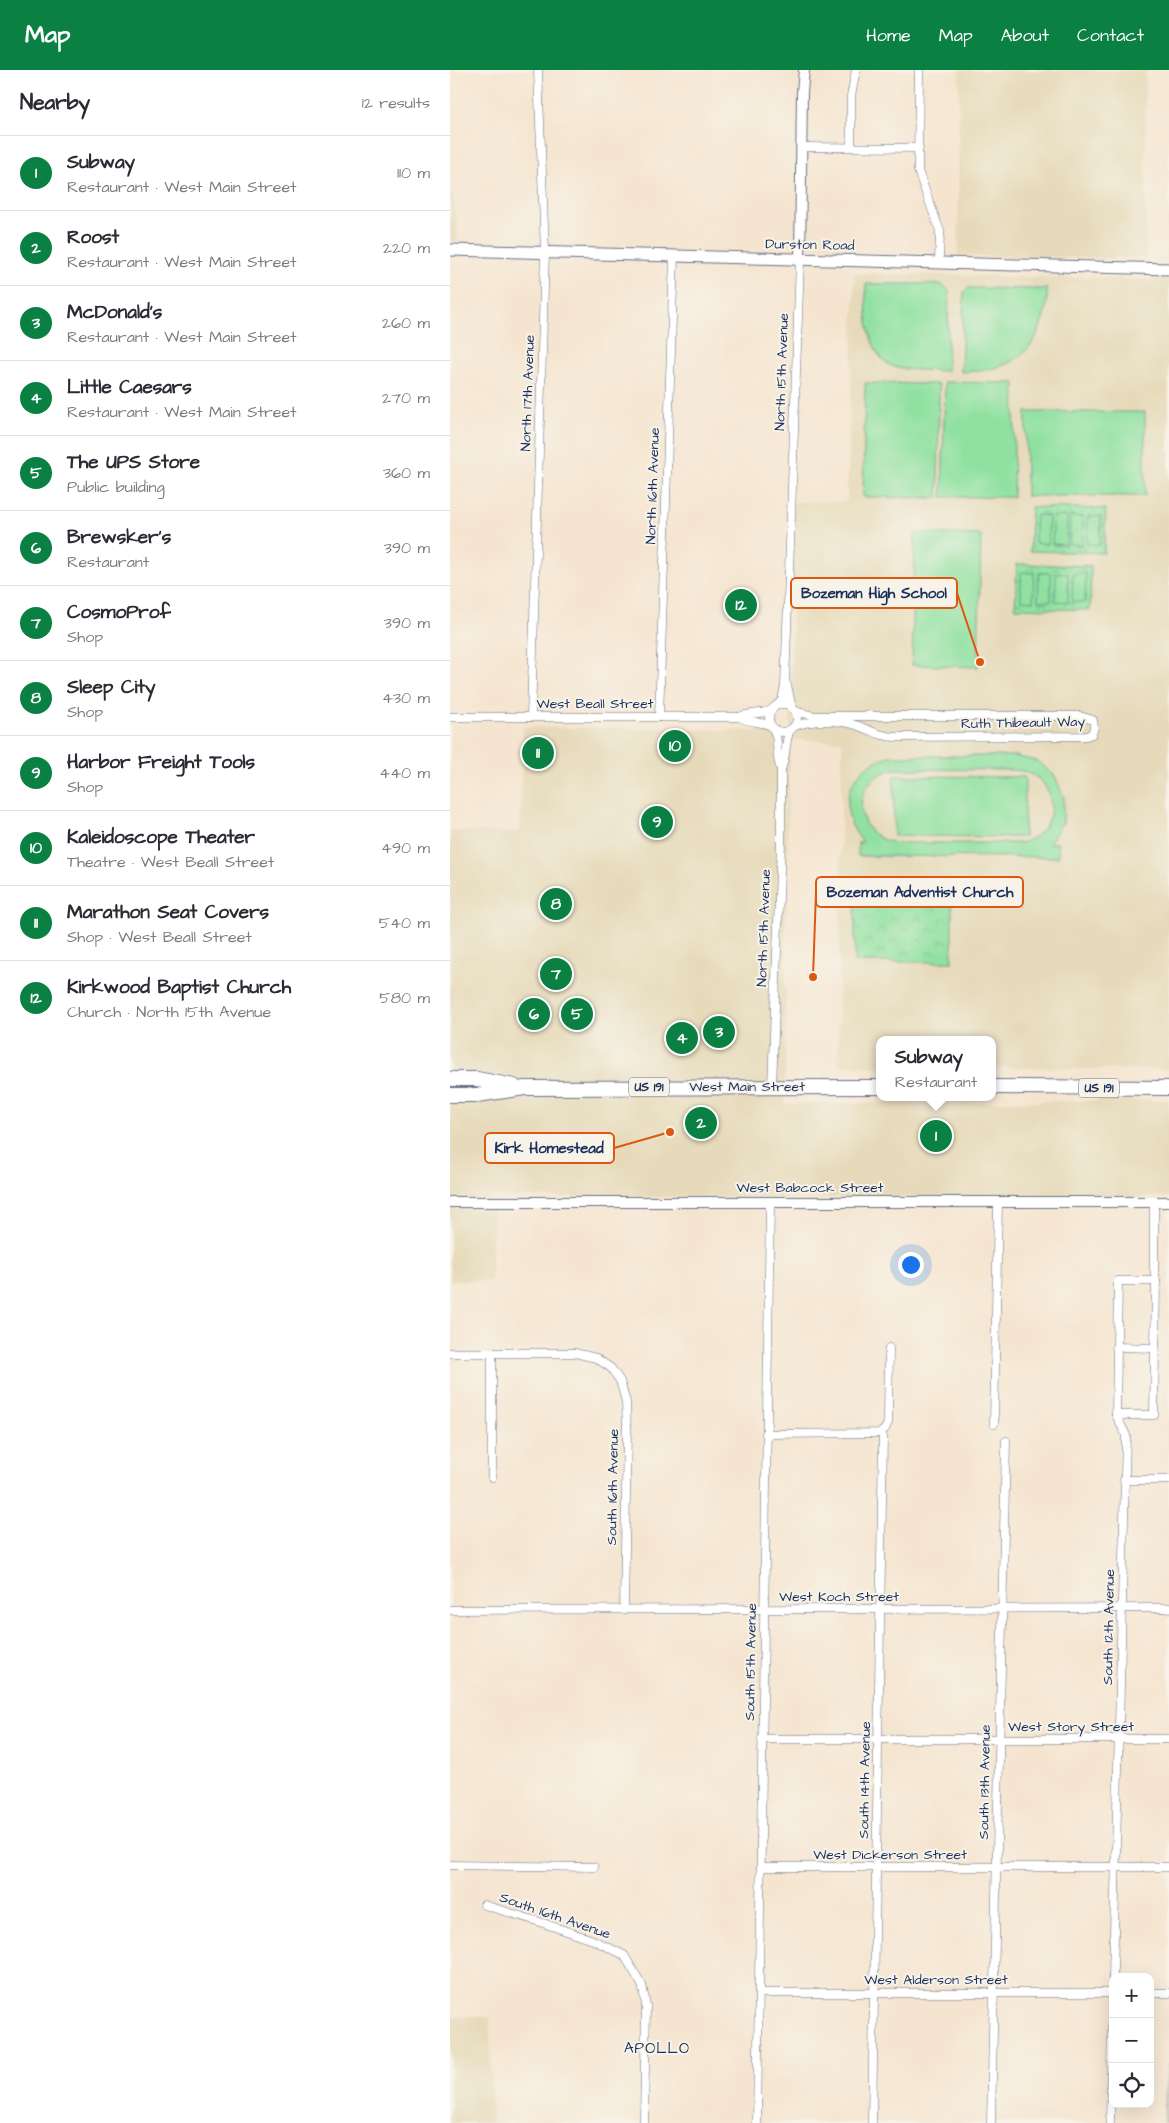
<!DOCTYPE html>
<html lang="en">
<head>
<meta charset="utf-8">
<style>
	body { margin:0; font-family:"Architects Daughter",sans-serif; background:#f7f7f7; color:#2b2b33 }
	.controls { position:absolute; right:15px; bottom:15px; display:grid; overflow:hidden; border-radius:10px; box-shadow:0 5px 20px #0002 }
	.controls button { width:45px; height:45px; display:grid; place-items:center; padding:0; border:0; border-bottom:1px solid #e1e1e2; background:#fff; color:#2b2b33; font:25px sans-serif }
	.you { position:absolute; left:460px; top:1194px; width:18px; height:18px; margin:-12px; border:4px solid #fff; border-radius:50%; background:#1a73e8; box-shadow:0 0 0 8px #1a73e833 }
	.badge { display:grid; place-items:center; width:32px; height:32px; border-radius:50%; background:#0b8043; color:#fff; font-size:16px; font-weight:700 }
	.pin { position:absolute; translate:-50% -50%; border:2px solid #fff; box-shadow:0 1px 5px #0006 }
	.popup { position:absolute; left:426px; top:966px; width:120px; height:65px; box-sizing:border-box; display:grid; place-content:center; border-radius:10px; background:#fff; filter:drop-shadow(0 1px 4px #0005); font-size:16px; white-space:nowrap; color:#7c7c81 }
	.popup b { font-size:19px; color:#2b2b33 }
	.popup::after { content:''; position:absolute; left:50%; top:100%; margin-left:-10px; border:10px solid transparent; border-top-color:#fff }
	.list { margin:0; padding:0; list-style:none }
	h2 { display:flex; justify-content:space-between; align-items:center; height:65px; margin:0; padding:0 20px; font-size:21px }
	h2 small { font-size:16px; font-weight:400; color:#7c7c81 }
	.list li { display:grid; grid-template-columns:32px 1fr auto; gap:15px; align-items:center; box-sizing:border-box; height:75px; padding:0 20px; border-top:1px solid #e1e1e2 }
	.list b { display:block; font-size:19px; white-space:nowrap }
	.list p { margin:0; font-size:16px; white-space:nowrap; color:#7c7c81 }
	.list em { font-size:16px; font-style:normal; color:#7c7c81 }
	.icon { flex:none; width:28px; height:28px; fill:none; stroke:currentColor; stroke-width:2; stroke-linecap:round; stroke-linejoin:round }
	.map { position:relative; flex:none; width:719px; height:2053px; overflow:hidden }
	header { display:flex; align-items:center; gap:30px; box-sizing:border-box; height:70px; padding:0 25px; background:#0b8043; color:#fff }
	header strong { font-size:24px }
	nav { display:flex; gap:28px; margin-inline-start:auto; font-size:18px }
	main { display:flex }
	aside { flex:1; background:#fff }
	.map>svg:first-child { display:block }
</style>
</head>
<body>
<header>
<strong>Map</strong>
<nav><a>Home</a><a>Map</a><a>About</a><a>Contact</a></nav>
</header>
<main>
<aside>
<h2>Nearby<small>12 results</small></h2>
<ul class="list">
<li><span class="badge">1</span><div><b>Subway</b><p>Restaurant · West Main Street</p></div><em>110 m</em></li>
<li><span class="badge">2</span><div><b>Roost</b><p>Restaurant · West Main Street</p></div><em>220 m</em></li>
<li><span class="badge">3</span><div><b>McDonald's</b><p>Restaurant · West Main Street</p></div><em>260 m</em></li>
<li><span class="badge">4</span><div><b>Little Caesars</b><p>Restaurant · West Main Street</p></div><em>270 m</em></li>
<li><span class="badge">5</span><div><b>The UPS Store</b><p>Public building</p></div><em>360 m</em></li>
<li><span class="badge">6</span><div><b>Brewsker's</b><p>Restaurant</p></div><em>390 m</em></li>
<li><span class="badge">7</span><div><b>CosmoProf</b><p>Shop</p></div><em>390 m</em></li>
<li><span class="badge">8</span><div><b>Sleep City</b><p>Shop</p></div><em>430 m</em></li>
<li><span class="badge">9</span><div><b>Harbor Freight Tools</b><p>Shop</p></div><em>440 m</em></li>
<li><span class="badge">10</span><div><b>Kaleidoscope Theater</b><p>Theatre · West Beall Street</p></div><em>490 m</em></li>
<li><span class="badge">11</span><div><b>Marathon Seat Covers</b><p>Shop · West Beall Street</p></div><em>540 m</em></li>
<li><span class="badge">12</span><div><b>Kirkwood Baptist Church</b><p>Church · North 15th Avenue</p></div><em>580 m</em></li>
</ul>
</aside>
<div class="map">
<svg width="719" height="2053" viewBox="0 0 719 2053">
	<defs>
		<pattern id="industrial-grid" width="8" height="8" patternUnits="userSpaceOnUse" patternTransform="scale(1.25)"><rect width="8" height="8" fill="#c8c4b8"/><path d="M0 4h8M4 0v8" fill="none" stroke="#aba9a1"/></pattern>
		<pattern id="park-crowns" width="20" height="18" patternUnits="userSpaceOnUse" patternTransform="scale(1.25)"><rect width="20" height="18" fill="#90e1a0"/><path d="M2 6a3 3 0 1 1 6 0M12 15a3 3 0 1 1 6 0" fill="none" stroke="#7cc18c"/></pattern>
	</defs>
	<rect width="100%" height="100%" fill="#f7f3e8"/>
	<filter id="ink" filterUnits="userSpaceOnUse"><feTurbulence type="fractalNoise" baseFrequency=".02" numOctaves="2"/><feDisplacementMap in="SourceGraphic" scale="10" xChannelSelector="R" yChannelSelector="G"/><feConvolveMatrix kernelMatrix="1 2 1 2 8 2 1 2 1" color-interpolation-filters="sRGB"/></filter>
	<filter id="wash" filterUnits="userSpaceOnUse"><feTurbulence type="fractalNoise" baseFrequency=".0096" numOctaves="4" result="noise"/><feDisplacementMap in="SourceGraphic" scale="20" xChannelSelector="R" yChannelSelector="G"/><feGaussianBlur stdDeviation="1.12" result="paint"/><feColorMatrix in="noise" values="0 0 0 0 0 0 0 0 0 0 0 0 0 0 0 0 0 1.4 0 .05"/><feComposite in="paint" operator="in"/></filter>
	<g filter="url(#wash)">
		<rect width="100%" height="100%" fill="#f5e5d0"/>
		<g fill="#e6daba">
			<polygon points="509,0 695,0 696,188 508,186"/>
			<polygon points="0,124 3,124 8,171 0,171"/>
			<polygon points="405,203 719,210 719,1000 542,997 542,970 430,970 430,997 388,995 392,671 340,670 335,891 335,1034 719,1030 719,1127 43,1127 41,1211 0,1211 0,761 70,762 73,657 324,661 340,669 344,432 397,432"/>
			<polygon points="0,1946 40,1947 42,2053 0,2053"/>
		</g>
		<polygon fill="url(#industrial-grid)" points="717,1994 719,1994 719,2053 712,2053"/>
		<g fill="url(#park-crowns)" stroke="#56887f">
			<polygon points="581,437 656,439 654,483 580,481"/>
			<polygon points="567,494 641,496 640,540 565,538"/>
			<rect x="405" y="835" width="97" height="57"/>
		</g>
		<g fill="#90e1a0" stroke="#56887f" fill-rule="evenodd">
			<path d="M416,214h76l7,7 -2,80c-13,-1 -44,0 -55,-5 -26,-11 -26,-58 -26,-82z"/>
			<path d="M518,218l79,1c1,14 -2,25 -7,38 -14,38 -43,43 -79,45l3,-80z"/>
			<polygon points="495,312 565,313 563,427 492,427"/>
			<polygon points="415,313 489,314 488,428 413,427"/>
			<rect x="576" y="342" width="119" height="84"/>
			<polygon points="586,445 599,446 598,474 585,473"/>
			<polygon points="604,446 617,447 616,475 602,474"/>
			<polygon points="620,446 633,447 632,475 619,474"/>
			<polygon points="638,446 651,447 650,475 637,474"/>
			<polygon points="465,463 531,465 528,597 462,595"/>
			<polygon points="571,502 584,503 583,531 571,530"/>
			<polygon points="589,503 601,503 601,531 588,531"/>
			<polygon points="606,503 618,504 618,532 605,531"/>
			<polygon points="623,504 636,504 635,532 622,532"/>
			<path d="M439,686h125l23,5 18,15 9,22 -1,24 -14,21h9v14l-200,-1v-13l5,-1c-29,-32 -15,-75 26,-86zM449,699l116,1c45,3 49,62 5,73h-123c-49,-5 -47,-71 2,-74z"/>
			<polygon points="444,706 575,707 574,767 444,766"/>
		</g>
	</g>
	<g filter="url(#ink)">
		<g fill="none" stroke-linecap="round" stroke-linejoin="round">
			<defs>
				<g id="minor">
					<polyline points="469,0 468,101 490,161 489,193"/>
					<polyline points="352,77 469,78"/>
					<polyline points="401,77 401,26 406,0"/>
					<polyline points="337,615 342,638"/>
					<circle cx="333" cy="648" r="14"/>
					<polyline points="325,637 332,630 335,615 350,190"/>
					<path d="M0,647h289c10,6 22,4 32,9"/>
					<polyline points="81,647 95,182 88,0"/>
					<polyline points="209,647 224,186"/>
					<path d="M289,647c10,-5 22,-2 33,-7"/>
					<path d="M343,657c17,-8 45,-7 63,-2 14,5 25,12 41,12l189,-1 6,-2 2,-7 -1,-7 -13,-4h-266l-19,-5"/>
					<path d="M331,699c6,-12 3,-26 9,-39"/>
					<path d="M322,1017l9,-244v-74c-7,-14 0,-28 -9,-42"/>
					<polyline points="666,1277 704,1278"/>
					<polyline points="42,1282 42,1407"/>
					<polyline points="0,1283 125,1283 146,1288 161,1298 170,1311 176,1332 177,1361 174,1540"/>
					<polyline points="666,1345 704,1345 706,1211 704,1198 704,1132"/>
					<polyline points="544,1354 548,1132"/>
					<polyline points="316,1364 430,1363 435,1359 438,1353 439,1278"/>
					<polyline points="674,1410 719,1410"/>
					<polyline points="0,1540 719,1538"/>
					<polyline points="312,1669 719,1669"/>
					<polyline points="0,1795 144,1797"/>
					<polyline points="311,1797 719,1797"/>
					<polyline points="34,1835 87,1851 143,1870 174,1885 192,1915 196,1935 194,2053"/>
					<polyline points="663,1907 676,1365 666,1345 668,1211 706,1211"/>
					<polyline points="310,1923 663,1923"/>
					<polyline points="700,1923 719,1923"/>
					<polyline points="307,2053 320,1132"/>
					<polyline points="422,2053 433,1367"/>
					<polyline points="541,2053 556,1371"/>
					<polyline points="660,2053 663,1907"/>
				</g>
				<g id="tertiary">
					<polyline points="350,190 352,22 354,0"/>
					<polyline points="0,1132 719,1132"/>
				</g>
				<polyline id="secondary" points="0,180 719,199"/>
				<g id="trunk">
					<polyline points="0,1009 27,1009 64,1016"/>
					<polyline points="542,1017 719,1018"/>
					<polyline points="0,1025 27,1025 75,1018 430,1017"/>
				</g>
			</defs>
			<use href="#minor" stroke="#676f86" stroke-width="9"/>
			<use href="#tertiary" stroke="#676f86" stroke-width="12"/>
			<use href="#secondary" stroke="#676f86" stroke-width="13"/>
			<use href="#trunk" stroke="#676f86" stroke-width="16"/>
			<use href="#minor" stroke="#fff" stroke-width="8"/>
			<use href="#tertiary" stroke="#fff" stroke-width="10"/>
			<use href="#secondary" stroke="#fff" stroke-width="11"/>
			<use href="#trunk" stroke="#fff" stroke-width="14"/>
		</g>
	</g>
	<g text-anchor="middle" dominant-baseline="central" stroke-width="4" stroke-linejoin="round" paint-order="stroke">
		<g fill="#f7f3e8" stroke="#5d6a87" stroke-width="1">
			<rect x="179" y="1007.5" width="40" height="19" rx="4"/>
			<rect x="629" y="1008.5" width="40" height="19" rx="4"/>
		</g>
		<g font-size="12" font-weight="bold" fill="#1b2f5e">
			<text x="199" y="1017">US 191</text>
			<text x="649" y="1018">US 191</text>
		</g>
		<g font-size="14" fill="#1b2f5e" stroke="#f7f3e8">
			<text transform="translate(360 175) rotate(1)">Durston Road</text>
			<text transform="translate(332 302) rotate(-88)">North 15th Avenue</text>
			<text transform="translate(78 323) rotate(-88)">North 17th Avenue</text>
			<text transform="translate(203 416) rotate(-88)">North 16th Avenue</text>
			<text x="145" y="634">West Beall Street</text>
			<text transform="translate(573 653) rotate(-1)">Ruth Thibeault Way</text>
			<text transform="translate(314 858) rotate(-88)">North 15th Avenue</text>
			<text x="297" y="1017">West Main Street</text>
			<text x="360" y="1118">West Babcock Street</text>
			<text transform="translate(163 1417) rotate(-89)">South 16th Avenue</text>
			<text x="389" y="1527">West Koch Street</text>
			<text transform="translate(659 1557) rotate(-89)">South 12th Avenue</text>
			<text transform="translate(301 1592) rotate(-89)">South 15th Avenue</text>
			<text x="621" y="1657">West Story Street</text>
			<text transform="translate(415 1710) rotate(-89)">South 14th Avenue</text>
			<text transform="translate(535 1712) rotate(-89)">South 13th Avenue</text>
			<text x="440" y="1785">West Dickerson Street</text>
			<text transform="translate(105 1846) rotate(19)">South 16th Avenue</text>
			<text x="486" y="1910">West Alderson Street</text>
		</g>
		<g font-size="15" letter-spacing="1" fill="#1b2f5e" stroke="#f7f3e8">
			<text x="207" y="1978">APOLLO</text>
		</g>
	</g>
	<path fill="none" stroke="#de5710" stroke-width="2" d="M530 592L507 523M363 907L366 822M220 1062L164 1078"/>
	<g fill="#de5710" stroke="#f7f3e8" stroke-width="2">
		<circle cx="530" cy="592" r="5"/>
		<circle cx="363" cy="907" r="5"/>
		<circle cx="220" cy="1062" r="5"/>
	</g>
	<g fill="#f7f3e8" stroke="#de5710" stroke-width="2">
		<rect x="341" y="508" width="166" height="30" rx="5"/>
		<rect x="366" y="807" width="207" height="30" rx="5"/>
		<rect x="35" y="1063" width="129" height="30" rx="5"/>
	</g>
	<g font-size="15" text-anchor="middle" font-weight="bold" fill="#1b2f5e">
		<text x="424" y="528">Bozeman High School</text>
		<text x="470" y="827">Bozeman Adventist Church</text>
		<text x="99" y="1083">Kirk Homestead</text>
	</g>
</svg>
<div class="controls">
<button>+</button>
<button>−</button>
<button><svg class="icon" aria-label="locate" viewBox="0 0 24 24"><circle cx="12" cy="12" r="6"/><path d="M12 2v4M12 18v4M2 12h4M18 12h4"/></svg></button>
</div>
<div class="you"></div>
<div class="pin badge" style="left:486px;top:1066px">1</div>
<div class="popup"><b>Subway</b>Restaurant</div>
<div class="pin badge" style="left:251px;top:1053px">2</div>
<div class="pin badge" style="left:269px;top:962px">3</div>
<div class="pin badge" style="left:232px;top:968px">4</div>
<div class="pin badge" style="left:127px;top:944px">5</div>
<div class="pin badge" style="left:84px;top:944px">6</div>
<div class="pin badge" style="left:106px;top:904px">7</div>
<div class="pin badge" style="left:106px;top:834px">8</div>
<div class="pin badge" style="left:207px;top:752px">9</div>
<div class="pin badge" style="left:225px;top:676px">10</div>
<div class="pin badge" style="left:88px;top:683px">11</div>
<div class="pin badge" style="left:291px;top:535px">12</div>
</div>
</main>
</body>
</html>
